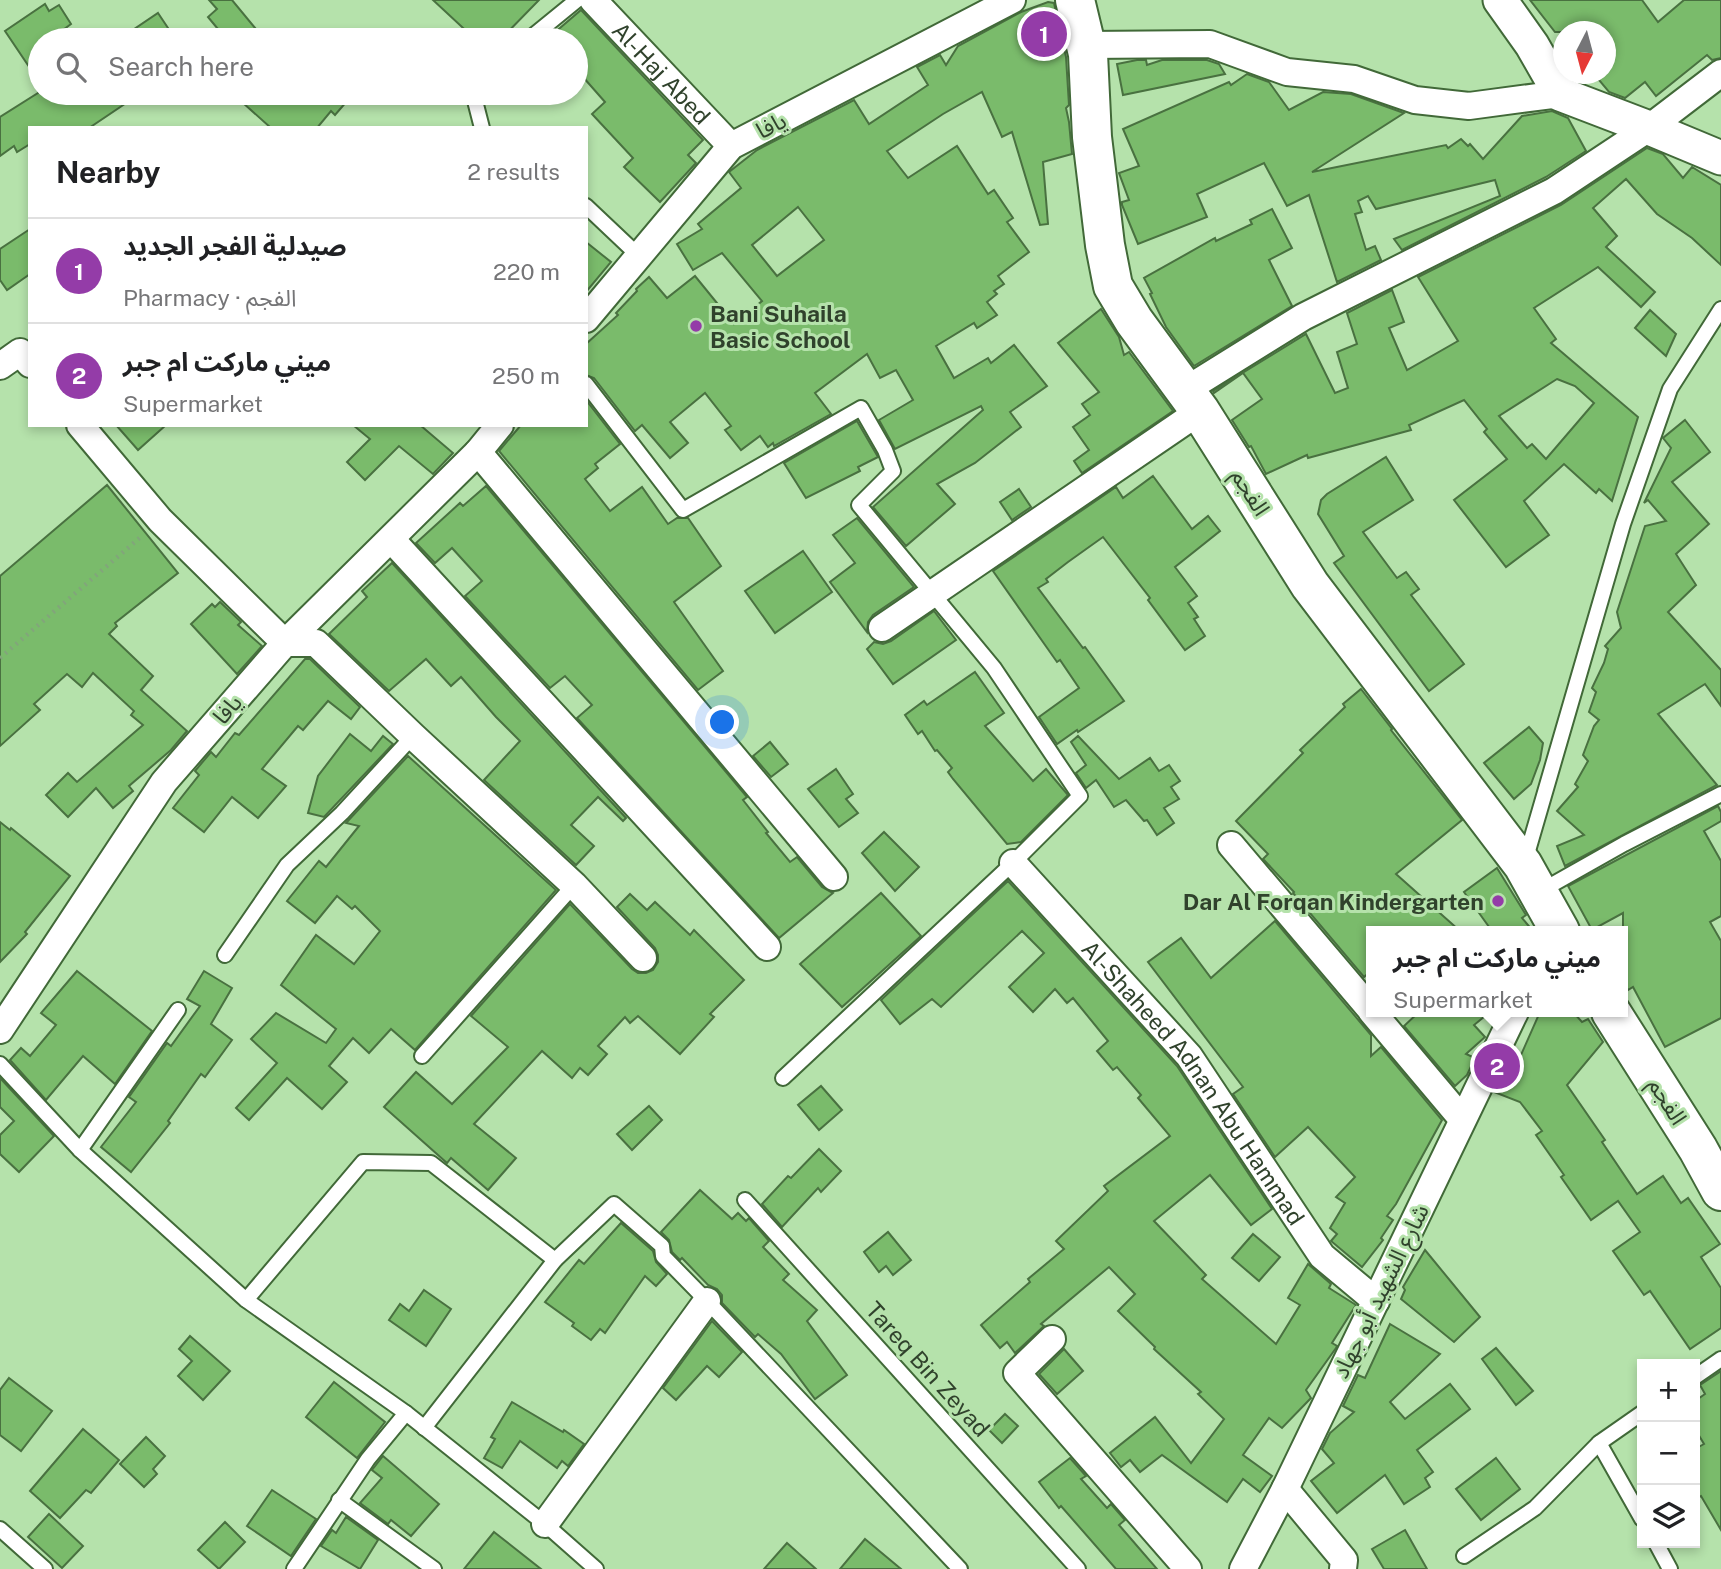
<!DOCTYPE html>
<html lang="en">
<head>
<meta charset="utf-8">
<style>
	body { margin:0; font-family:"Public Sans","Noto Sans Arabic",sans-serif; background:#f2f2f2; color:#202124 }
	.controls { position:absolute; right:21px; bottom:21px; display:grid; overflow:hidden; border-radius:0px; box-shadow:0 4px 10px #0003 }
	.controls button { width:63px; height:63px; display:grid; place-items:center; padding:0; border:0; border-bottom:2px solid #e0e0e0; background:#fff; color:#202124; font:35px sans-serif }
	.compass { position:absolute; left:1553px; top:21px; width:63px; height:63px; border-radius:50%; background:#fff; box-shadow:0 4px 10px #0003; rotate:186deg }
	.you { position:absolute; left:723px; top:723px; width:24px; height:24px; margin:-18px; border:5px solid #fff; border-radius:50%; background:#1a73e8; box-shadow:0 0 0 10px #1a73e833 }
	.badge { display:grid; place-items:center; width:46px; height:46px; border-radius:50%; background:#943ca8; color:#fff; font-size:23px; font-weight:700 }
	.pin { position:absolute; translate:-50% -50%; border:4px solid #fff; box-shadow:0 2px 7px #0006 }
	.popup { position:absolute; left:1366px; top:926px; width:262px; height:91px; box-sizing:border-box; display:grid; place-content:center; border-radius:0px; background:#fff; filter:drop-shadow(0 2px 5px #0005); font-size:23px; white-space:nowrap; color:#757577 }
	.popup b { font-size:26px; color:#202124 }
	.popup::after { content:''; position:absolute; left:50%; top:100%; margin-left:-14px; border:14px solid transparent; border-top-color:#fff }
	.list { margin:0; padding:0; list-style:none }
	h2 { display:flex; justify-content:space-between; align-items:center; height:91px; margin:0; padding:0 28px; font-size:30px }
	h2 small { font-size:23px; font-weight:400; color:#757577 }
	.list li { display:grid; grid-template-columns:46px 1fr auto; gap:21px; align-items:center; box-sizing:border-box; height:105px; padding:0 28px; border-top:2px solid #e0e0e0 }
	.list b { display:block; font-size:26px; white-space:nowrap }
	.list p { margin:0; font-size:23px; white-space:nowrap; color:#757577 }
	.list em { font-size:23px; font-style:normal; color:#757577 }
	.icon { flex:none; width:38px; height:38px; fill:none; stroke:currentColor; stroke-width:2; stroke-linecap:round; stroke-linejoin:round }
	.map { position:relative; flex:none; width:1721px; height:1569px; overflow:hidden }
	.search { position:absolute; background:#fff; box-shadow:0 4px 10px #0003; left:28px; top:28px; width:560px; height:77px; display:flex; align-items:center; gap:18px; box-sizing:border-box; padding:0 24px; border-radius:38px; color:#757577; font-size:26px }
	.panel { position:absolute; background:#fff; box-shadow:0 4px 10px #0003; left:28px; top:126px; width:560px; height:301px; border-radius:0px }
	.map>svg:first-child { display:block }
</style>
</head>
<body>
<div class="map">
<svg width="1721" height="1569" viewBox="0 0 1721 1569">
	<rect width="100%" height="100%" fill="#b5e2ab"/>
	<g fill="#7abb6b" stroke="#497140" stroke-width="2" fill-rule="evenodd">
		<polygon points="209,0 232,0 265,40 227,40 208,17 217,9"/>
		<polygon points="433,0 539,0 500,40 476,40"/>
		<polygon points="1530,0 1642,0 1658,22 1684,0 1721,0 1721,58 1712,60 1707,55 1656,96 1645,82 1625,98 1609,92 1594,74 1606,74 1606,32 1555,32"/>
		<path d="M1048,2l6,1 12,54 3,48 -3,3 3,14 3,32 -29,8 5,62 -8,1 -28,-93 -10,5 -20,-45 -39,22 -56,37 21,27 49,-32 31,48 6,-4 19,28 -6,4 22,30 -31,24 6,8 -10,7 3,3 -10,8 10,13 -20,13 -3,-5 -38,23 18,32 34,-20 3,5 23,-18 33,41 -37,26 11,15 -46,36 -38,21 18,20 -49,42 -33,-39 110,-97 -2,-4 -86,43 -16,-29 34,-20 -17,-30 -16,8 -13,-24 -52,39 16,21 -57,32 -1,-3 -5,4 -8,-11 -19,14 -16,-20 6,-4 -26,-33 -35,29 18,21 -18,15 -28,-33 -7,6 -41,-53 -8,-3v-31l32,-29 -2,-2 21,-22 -1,-2 13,-12 18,21 28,-22 39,48 28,-23 -40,-48 -29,17 -16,-26 25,-15 -4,-5 43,-36 -12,-16 28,-22 97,-50 15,24 59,-39 -11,-18 23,-12 6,10 12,-19 63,-34zM798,207l26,33 -47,36 -25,-31z"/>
		<polygon points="45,4 49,11 59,5 71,24 63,30 70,40 40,40 40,83 5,31"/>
		<polygon points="581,10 703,140 688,155 696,163 660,202 624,167 633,158 592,114 605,102 576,69 576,40 546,40"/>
		<polygon points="158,13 176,40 118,40"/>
		<polygon points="1137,60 1146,60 1147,65 1162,60 1207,60 1219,64 1225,74 1123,95 1117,64"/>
		<polygon points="1247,74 1269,82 1289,110 1323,92 1351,94 1404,113 1312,172 1446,145 1448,148 1461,139 1468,146 1470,144 1483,159 1522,116 1552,111 1568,118 1586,151 1546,177 1402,250 1394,239 1500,196 1495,180 1376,209 1368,196 1358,201 1362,212 1355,214 1366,250 1375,246 1381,260 1337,282 1309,195 1287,206 1264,163 1197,194 1207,217 1138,244 1122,205 1122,202 1129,200 1119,173 1139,166 1123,129 1229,82 1231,85"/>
		<polygon points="38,93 141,93 89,128 30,128 30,144 17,152 14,146 0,156 0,117"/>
		<polygon points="232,93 354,93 335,115 331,111 317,128 271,128"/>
		<path d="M1647,148l16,6 20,24 9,-11 29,18v80l-29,-27 -35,-24 -31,-35 -33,29 24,28 -11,11 49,45 -14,15 -43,-40 -64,41 22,31 -5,4 87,74 -26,84 -13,-12 -3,4 -32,-29 -40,37 25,34 -43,32 -52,-67 53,-41 -23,-27 3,-3 -23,-29 -55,25 2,5 -103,28 -1,-3 -41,19 -15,-28 -2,1 -17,-27 30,-21 -19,-26 -29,20 -1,-2 93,-57 29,59 13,-5 -11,-36 20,-8 -10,-31 45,-23 12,32 -15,6 18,42 51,-29 -40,-64 143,-72zM1557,379l18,7 19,17 -48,56 -14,-15 -5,4 -28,-32z"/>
		<polygon points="1272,209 1292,248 1269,260 1292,306 1194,366 1166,327 1150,294 1152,293 1144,278 1215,238 1216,241 1252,224 1250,220"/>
		<polygon points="30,229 30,274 7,290 0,280 0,249"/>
		<polygon points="586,242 611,262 586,292"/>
		<polygon points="1101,309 1119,337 1124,355 1129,352 1173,411 1082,473 1074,461 1089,450 1073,427 1090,415 1082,404 1099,392 1058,343"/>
		<polygon points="1650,310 1676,334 1666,356 1635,328"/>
		<polygon points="586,400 620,444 595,464 598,468 585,479 610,511 642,487 668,524 677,518 688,518 721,566 674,602 723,671 698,690 499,451 521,425 586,425"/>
		<polygon points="1685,420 1710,452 1672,482 1709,524 1676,554 1696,585 1668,612 1721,670 1721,706 1705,684 1658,714 1717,785 1565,866 1557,846 1584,835 1557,811 1578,787 1575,784 1588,761 1583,755 1594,726 1599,720 1589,712 1596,692 1592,688 1604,663 1608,649 1605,646 1621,628 1617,612 1645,526 1666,521 1648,500 1644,503 1671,448 1663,438"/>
		<polygon points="857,421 878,457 858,467 860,471 806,498 784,463"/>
		<polygon points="116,425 166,425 138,450"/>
		<polygon points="353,425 420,425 453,453 433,474 399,446 365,480 347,462 370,439"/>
		<polygon points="1386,457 1413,500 1363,532 1397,578 1406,572 1419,589 1411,595 1464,664 1429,691 1334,563 1344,556 1318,514 1321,500 1327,494"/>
		<polygon points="1153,476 1192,529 1208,516 1220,531 1175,567 1197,596 1188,603 1198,617 1194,619 1205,636 1185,650 1148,600 1150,598 1103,537 1068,562 1046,579 1048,582 1038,588 1083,648 1085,647 1124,701 1078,732 1077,730 1057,744 1039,717 1079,688 1060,660 1057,662 993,571 1116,487 1123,498"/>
		<polygon points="107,485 178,573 115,623 117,626 109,634 153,676 141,690 187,731 171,750 129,786 133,791 113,808 96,788 68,817 46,795 68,773 77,782 143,725 131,715 134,711 93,673 82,687 67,674 34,704 40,710 0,746 0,576"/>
		<polygon points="486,486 747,797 743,800 768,832 766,833 790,862 797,857 822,887 833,893 779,938 577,718 592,705 565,676 550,688 465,596 482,581 452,548 435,563 416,543 460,503 463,506"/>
		<polygon points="1019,489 1031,507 1012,520 1000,502"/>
		<polygon points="857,518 914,587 873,615 868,622 867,632 830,582 855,563 833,535"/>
		<polygon points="803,551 832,592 775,633 745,591"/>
		<polygon points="392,563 626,818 623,821 598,797 571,825 594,846 576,865 484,780 520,741 496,717 461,677 451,686 426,659 389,691 329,634 367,597 362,591"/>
		<polygon points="220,602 241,622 238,625 262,646 237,674 191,624 212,604 215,607"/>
		<polygon points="934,611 956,640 893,684 867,649 874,642 883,644 891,641"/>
		<polygon points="305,659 310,659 360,707 351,719 328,701 303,730 298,726 262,769 286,786 258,818 232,797 204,832 173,808 199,775 195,771 211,752 216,757 235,733 239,735"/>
		<polygon points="975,672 1004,713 985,726 1033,781 1046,769 1068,795 1021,842 1007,844 953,779 948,772 952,768 937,750 935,751 922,731 918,734 905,715 924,701 927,705"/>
		<polygon points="1361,689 1392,729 1391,730 1462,820 1396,874 1460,931 1371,931 1371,971 1364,977 1293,893 1294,892 1263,859 1268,854 1236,821 1303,753 1300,750 1345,707 1343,704"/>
		<polygon points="1529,727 1543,743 1540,760 1531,784 1514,799 1484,763"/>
		<polygon points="350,734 371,751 383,736 393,744 324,817 308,813 318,776"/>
		<polygon points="1078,736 1119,779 1150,758 1159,771 1169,765 1180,781 1171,787 1179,799 1164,808 1174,823 1157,835 1147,820 1144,821 1126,800 1114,807 1096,780 1086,788 1076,773 1086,765 1071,742"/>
		<polygon points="770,742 788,764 771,777 753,756"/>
		<polygon points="408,756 556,890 415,1050 391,1029 369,1053 353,1038 329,1066 347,1082 322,1109 287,1078 249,1120 236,1108 277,1063 251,1039 276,1013 326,1043 336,1029 281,985 316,935 354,964 380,931 355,906 352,909 337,896 315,923 287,901 319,861 326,867 359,826 346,823"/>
		<polygon points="836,769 853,794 846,799 858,813 839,827 808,789"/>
		<polygon points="1718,806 1721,812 1721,821 1704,831 1721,861 1721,916 1710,922 1721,941 1721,1018 1665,1047 1633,987 1628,990 1623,980 1623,913 1592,930 1568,886"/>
		<polygon points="0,822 10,830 11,828 70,876 25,932 27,934 0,962"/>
		<polygon points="884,832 919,867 895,891 862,853"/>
		<polygon points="1497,868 1526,915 1522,918 1533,931 1492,931 1464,892"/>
		<polygon points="1008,881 1177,1066 1272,1209 1251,1225 1210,1175 1154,1221 1206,1275 1202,1279 1276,1344 1300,1305 1288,1298 1308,1264 1331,1284 1329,1288 1356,1305 1332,1343 1337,1346 1336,1348 1306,1390 1311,1398 1282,1428 1269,1418 1243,1455 1272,1476 1260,1492 1243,1479 1227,1502 1162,1455 1140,1472 1130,1460 1121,1467 1110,1453 1155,1417 1191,1463 1224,1419 1198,1394 1201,1392 1154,1349 1155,1347 1118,1311 1135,1294 1109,1267 1041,1324 1044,1326 1015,1353 1007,1342 1000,1348 981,1325 1030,1282 1028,1279 1064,1249 1056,1241 1108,1191 1104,1186 1170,1136 1138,1098 1141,1095 1117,1067 1113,1070 1097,1051 1108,1041 1073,998 1067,1003 1055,989 1033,1012 1009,987 1044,953 1022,931 941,1007 932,999 900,1024 881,1000"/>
		<polygon points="881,893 921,936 842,1007 800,964"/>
		<polygon points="630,894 647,910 655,902 690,935 694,930 744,980 710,1014 714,1017 680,1054 638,1016 630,1023 625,1017 598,1046 607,1054 588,1075 580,1068 572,1078 542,1051 474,1124 516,1158 488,1190 451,1158 447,1163 384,1107 416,1072 452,1104 508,1047 471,1016 570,904 632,969 638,973 646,973 653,970 658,962 658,955 655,948 617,907"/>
		<polygon points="1275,921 1371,1035 1371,1056 1381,1047 1442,1120 1396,1204 1387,1216 1393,1220 1381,1238 1383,1240 1362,1267 1331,1241 1337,1234 1330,1228 1345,1203 1336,1197 1355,1177 1308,1127 1275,1157 1233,1094 1243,1087 1148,962 1181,938 1211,978"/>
		<polygon points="77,971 152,1031 115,1084 83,1056 46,1100 10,1060 21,1048 30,1056 56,1025 41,1013"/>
		<polygon points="204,971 232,988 211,1024 232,1040 205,1077 201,1074 168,1121 170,1123 131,1172 101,1147 136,1102 129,1097 167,1043 171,1046 200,1006 187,999"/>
		<polygon points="1419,1012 1490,1012 1474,1025 1485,1037 1466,1054 1475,1058 1467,1075 1455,1086 1404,1026"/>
		<polygon points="1540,1012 1573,1012 1582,1022 1588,1019 1603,1042 1567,1085 1605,1140 1602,1142 1637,1194 1663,1176 1681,1203 1688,1198 1720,1244 1701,1257 1721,1288 1721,1328 1690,1349 1650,1291 1644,1295 1613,1251 1640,1232 1618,1201 1591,1220 1561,1177 1564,1175 1536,1135 1542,1131 1520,1102 1494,1092 1505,1069 1513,1073"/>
		<polygon points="0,1078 54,1136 19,1172 0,1154 0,1135 14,1121 0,1107"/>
		<polygon points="821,1086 842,1110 819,1130 798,1105"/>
		<polygon points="649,1106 662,1120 632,1150 617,1134"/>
		<polygon points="819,1149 841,1171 821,1192 818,1188 782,1227 762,1204 788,1176 791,1178"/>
		<polygon points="700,1190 732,1219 738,1213 746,1221 749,1218 769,1241 763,1247 789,1274 783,1280 817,1310 807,1321 847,1375 815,1399 781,1354 758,1334 755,1337 722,1303 722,1295 717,1289 708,1285 682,1258 680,1260 672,1252 669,1240 661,1232"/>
		<polygon points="621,1223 653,1251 656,1262 667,1274 656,1286 645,1276 605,1333 600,1329 591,1340 572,1326 574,1323 545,1302 579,1260 584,1264"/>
		<polygon points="888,1232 911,1260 893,1275 886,1266 879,1272 864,1252"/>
		<polygon points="1253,1234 1280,1257 1259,1281 1232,1258"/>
		<polygon points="1425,1250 1480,1317 1454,1342 1401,1299 1405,1290 1403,1287"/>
		<polygon points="424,1290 451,1309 426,1346 389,1320 400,1304 409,1311"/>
		<polygon points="712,1321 742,1352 719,1377 707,1366 676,1400 663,1388"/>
		<polygon points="1390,1324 1440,1354 1390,1402 1405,1419 1450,1384 1470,1409 1417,1450 1433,1472 1425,1478 1430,1487 1404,1504 1385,1475 1337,1513 1311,1481 1334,1463 1322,1449 1330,1433 1354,1412 1343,1406 1358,1375 1365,1378"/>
		<polygon points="190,1336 230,1371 203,1400 178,1376 192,1361 179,1349"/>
		<polygon points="1496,1348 1533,1391 1516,1405 1482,1359"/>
		<polygon points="1064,1349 1083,1371 1057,1394 1039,1374"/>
		<polygon points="1721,1371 1721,1530 1701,1496 1695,1499 1695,1449 1704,1444 1695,1429 1695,1401 1705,1394 1700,1385"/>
		<polygon points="9,1378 52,1411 21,1451 0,1435 0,1390"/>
		<polygon points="334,1382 385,1422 357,1458 306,1417"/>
		<polygon points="512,1402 563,1432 564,1430 584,1444 568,1466 562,1461 557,1468 520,1441 502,1468 484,1458 495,1439 491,1437"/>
		<polygon points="1005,1414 1018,1426 1002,1443 989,1430"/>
		<polygon points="83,1429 119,1460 91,1493 86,1490 60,1518 30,1491"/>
		<polygon points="146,1437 165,1456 153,1469 157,1474 144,1487 120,1464"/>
		<polygon points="383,1456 439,1504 411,1536 391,1520 388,1524 360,1503 382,1478 372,1470"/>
		<polygon points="1070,1458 1086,1476 1081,1479 1107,1508 1111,1504 1125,1520 1119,1525 1157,1569 1116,1569 1061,1506 1059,1508 1039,1482"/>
		<polygon points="1496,1458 1520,1489 1481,1520 1456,1489"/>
		<polygon points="272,1490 316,1519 291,1556 247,1526"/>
		<polygon points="49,1514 83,1546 62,1568 28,1537"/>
		<polygon points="346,1517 378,1540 360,1569 321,1546 332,1530 336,1533"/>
		<polygon points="225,1522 245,1542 219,1569 198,1550"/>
		<polygon points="1405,1530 1427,1569 1384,1569 1372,1549"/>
		<polygon points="494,1532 541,1569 464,1569"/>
		<polygon points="865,1539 901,1569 840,1569"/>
		<polygon points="787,1543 816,1569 764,1569"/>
	</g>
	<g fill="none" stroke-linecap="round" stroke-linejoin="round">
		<defs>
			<g id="service">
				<polyline points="528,40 577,0"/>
				<polyline points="473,93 482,128"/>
				<polyline points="586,206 640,257"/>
				<polyline points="586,384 683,510 861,408 885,450 893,471 859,505 994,668 1080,796 1013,863 783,1078"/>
				<polyline points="1525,861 1623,524 1670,389 1721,309"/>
				<polyline points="1539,892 1624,844 1721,794"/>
				<polyline points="225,955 287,865 342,813 413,736"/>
				<polyline points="422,1056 574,885"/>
				<polyline points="0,1064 80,1150 246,1300 406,1413 368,1459 294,1569"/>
				<polyline points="80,1150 178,1010"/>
				<polyline points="745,1200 1078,1569"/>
				<polyline points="246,1300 363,1162 431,1163 555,1260"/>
				<polyline points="1695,1377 1721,1359"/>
				<polyline points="406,1413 545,1524 596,1569"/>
				<polyline points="424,1428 555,1260 614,1204 662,1246 663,1256 707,1301 960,1569"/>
				<polyline points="1599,1443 1642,1519"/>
				<polyline points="339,1500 434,1569"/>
				<polyline points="0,1529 45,1569"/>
				<polyline points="1656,1543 1670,1569"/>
				<polyline points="1464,1556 1535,1508 1599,1443 1642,1413"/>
			</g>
			<g id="minor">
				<path id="s1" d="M593,0l138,146"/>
				<polyline points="1086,45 1210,44 1287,72 1354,79 1415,100 1469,106 1560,94"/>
				<polyline points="586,319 731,146 1012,0"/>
				<polyline points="0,366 20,352 30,364"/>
				<polyline points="1184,391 1303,317 1554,191 1649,128 1721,73"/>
				<polyline points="80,425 160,520 285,643 316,643 413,736 574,885 643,958"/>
				<polyline points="478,452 834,877"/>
				<polyline points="391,539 767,947"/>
				<polyline points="882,628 1200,411"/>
				<polyline points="1231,845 1371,1010"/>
				<path id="s2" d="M1013,863l176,193 133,200 54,45"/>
				<polyline points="1372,1012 1462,1119"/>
				<polyline points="0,1030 164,782 285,643 478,452 500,425"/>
				<polyline points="1052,1339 1017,1373 1188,1569"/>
				<polyline points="1285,1489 1344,1560 1343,1569"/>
				<polyline points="545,1524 707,1301"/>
				<polyline points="1243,1569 1285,1489 1515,1012"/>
			</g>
			<polyline id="tertiary" points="1500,0 1532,45 1560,94 1649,128 1721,158"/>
			<g id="secondary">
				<polyline points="1075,0 1088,54 1092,137 1105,245 1113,286 1134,321 1200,411 1310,585 1523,865 1560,931"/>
				<polyline points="1611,1012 1698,1149 1721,1191"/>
			</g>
		</defs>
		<use href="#service" stroke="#416938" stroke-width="18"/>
		<use href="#minor" stroke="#416938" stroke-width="30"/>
		<use href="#tertiary" stroke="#416938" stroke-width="37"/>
		<use href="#secondary" stroke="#416938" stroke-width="42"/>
		<polyline stroke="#82a57b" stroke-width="4.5" stroke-dasharray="2 5" stroke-linecap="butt" points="0,658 143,535"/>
		<use href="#service" stroke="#fff" stroke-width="14"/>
		<use href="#minor" stroke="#fff" stroke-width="26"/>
		<use href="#tertiary" stroke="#fff" stroke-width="33"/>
		<use href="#secondary" stroke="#fff" stroke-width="38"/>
	</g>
	<g fill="#943ca8" stroke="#b5e2ab" stroke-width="2.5">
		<circle cx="696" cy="326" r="7"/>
		<circle cx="1498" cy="901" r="7"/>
	</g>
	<g text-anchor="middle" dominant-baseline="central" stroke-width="6" stroke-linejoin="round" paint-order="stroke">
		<g font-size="23" fill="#30422c" stroke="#b5e2ab">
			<text stroke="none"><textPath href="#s1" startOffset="100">Al-Haj Abed</textPath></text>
			<text transform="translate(771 125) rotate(-27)">يافا</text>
			<text transform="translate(1251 492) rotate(58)">الفجم</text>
			<text transform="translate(227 709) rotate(-49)">يافا</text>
			<text stroke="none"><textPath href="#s2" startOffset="285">Al-Shaheed Adnan Abu Hammad</textPath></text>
			<text transform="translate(1668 1101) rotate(58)">الفجم</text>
			<text transform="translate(1380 1291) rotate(-64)">شارع الشهيد أبو جهاد</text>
			<text transform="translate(928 1369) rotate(48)">Tareq Bin Zeyad</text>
		</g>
		<g font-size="23" font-weight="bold" fill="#30422c" stroke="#b5e2ab" text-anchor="start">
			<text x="710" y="313">Bani Suhaila<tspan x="710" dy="26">Basic School</tspan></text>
			<text x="1484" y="901" text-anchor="end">Dar Al Forqan Kindergarten</text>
		</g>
	</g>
</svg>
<div class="controls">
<button>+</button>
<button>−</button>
<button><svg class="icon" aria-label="layers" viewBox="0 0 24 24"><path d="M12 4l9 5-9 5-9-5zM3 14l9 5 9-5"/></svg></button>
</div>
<svg class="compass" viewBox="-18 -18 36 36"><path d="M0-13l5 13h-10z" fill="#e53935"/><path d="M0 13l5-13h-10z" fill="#757577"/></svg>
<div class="you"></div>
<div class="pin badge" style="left:1044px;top:34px">1</div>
<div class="pin badge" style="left:1497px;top:1066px">2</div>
<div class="popup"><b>ميني ماركت ام جبر</b>Supermarket</div>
<div class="search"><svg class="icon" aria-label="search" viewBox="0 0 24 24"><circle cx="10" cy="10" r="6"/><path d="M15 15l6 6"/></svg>Search here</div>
<section class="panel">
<h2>Nearby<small>2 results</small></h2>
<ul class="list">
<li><span class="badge">1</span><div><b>صيدلية الفجر الجديد</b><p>Pharmacy · الفجم</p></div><em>220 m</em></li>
<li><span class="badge">2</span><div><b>ميني ماركت ام جبر</b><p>Supermarket</p></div><em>250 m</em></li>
</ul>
</section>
</div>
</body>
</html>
